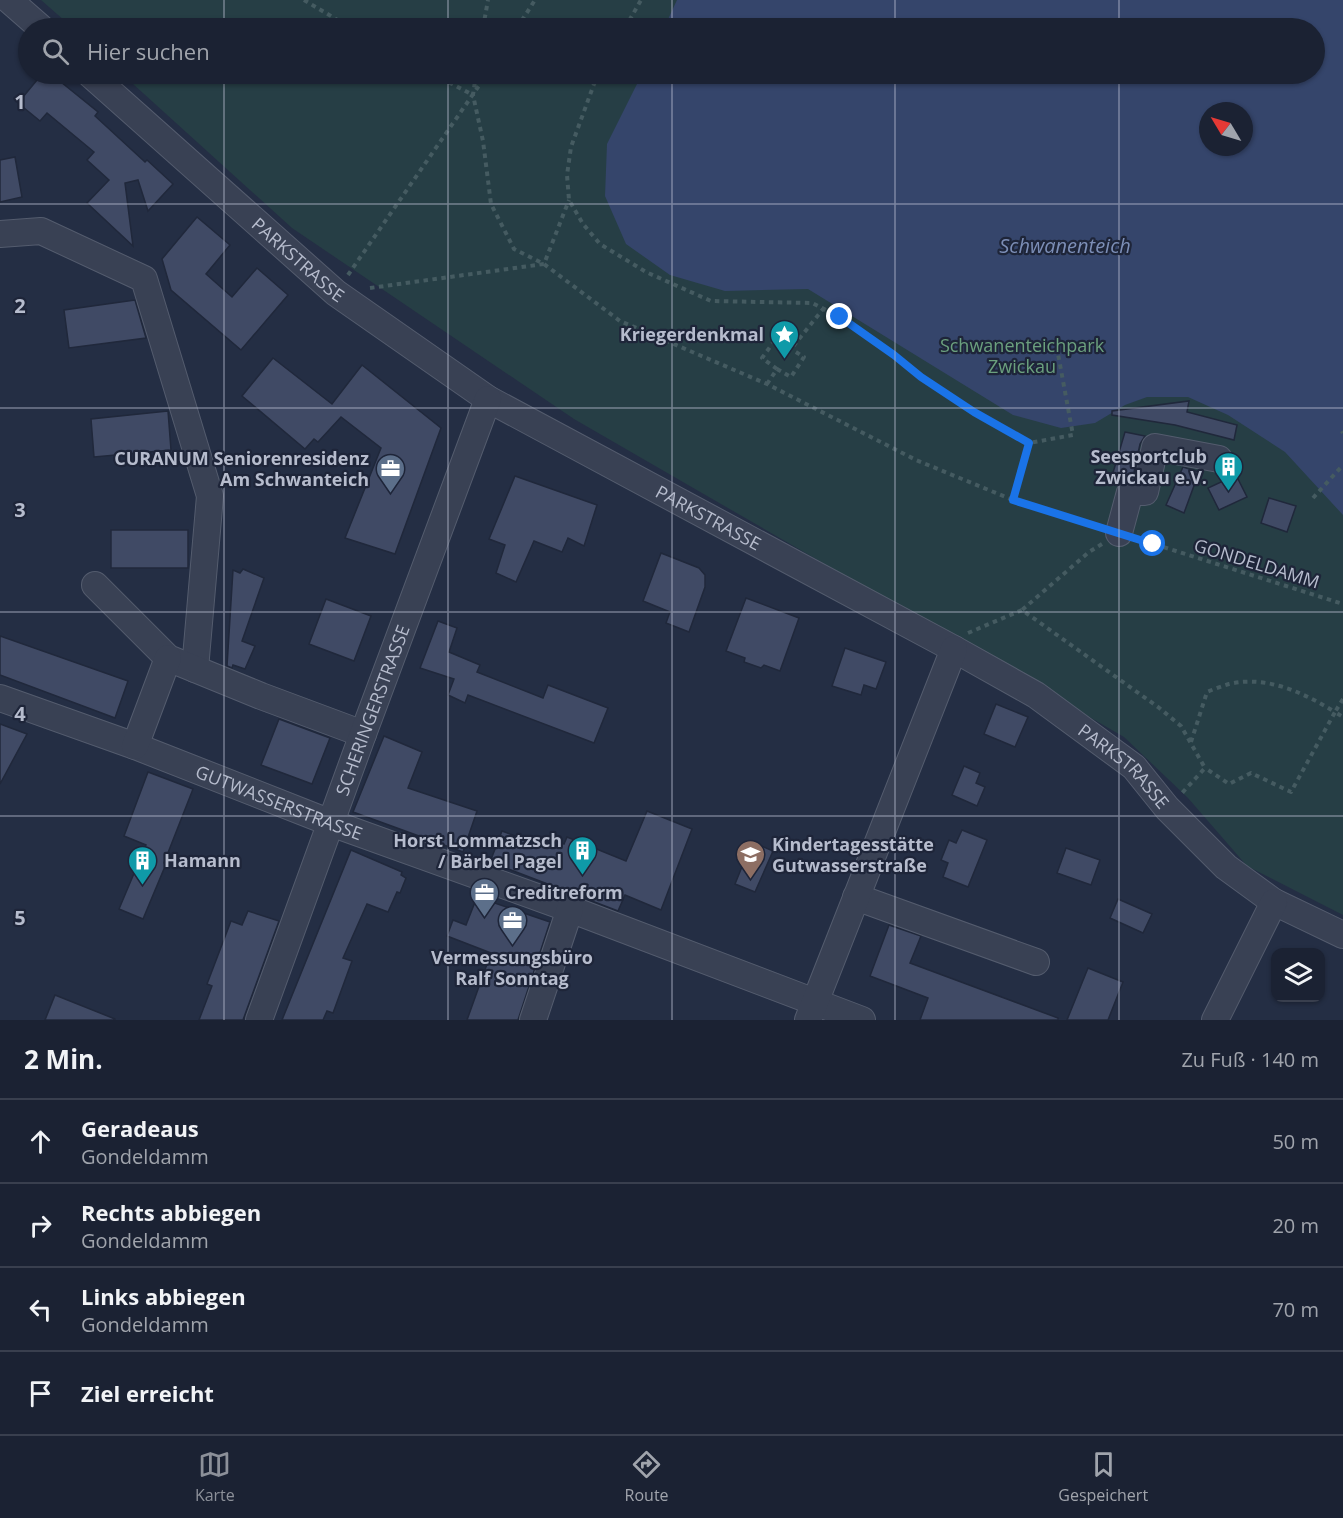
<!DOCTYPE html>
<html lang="de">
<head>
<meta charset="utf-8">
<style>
	body { margin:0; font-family:"Open Sans",sans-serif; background:#282f3f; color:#f1f3f6 }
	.controls { position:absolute; right:18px; bottom:18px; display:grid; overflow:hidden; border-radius:12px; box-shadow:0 2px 4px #0004 }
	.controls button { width:54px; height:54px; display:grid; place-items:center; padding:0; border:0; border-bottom:2px solid #393f4e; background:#1b2233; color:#f1f3f6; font:30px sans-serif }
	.compass { position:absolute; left:1199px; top:102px; width:54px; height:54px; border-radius:50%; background:#1b2233; box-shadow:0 2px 4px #0004; rotate:308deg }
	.stop { position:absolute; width:18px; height:18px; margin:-14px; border:4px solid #1a73e8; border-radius:50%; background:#fff }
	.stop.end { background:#1a73e8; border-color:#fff; box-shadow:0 2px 6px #0008 }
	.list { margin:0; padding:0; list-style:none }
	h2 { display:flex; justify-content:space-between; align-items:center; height:78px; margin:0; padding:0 24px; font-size:26px }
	h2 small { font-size:20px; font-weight:400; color:#a0a4ac }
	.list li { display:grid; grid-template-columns:39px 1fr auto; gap:18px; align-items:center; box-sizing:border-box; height:84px; padding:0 24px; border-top:2px solid #393f4e }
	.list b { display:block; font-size:22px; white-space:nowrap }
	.list p { margin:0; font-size:20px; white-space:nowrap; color:#a0a4ac }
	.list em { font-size:20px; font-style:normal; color:#a0a4ac }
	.icon { flex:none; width:33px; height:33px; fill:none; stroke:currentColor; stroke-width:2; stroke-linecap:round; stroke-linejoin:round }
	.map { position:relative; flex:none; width:1343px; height:1020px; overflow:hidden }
	.search { position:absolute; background:#1b2233; box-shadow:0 2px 4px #0004; left:18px; right:18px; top:18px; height:66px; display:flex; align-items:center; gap:15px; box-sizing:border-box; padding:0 21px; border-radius:33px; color:#a0a4ac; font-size:22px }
	.sheet { height:414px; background:#1b2233 }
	nav { display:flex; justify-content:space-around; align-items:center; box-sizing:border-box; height:84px; border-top:2px solid #393f4e; background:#1b2233; font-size:16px; color:#a0a4ac }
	nav a { display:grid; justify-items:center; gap:3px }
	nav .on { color:#8c9099 }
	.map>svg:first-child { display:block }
</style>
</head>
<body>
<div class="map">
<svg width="1343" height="1020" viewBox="0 0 1343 1020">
	<rect width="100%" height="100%" fill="#242e44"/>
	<path fill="#263e45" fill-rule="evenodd" d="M41,0h1302v915l-96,-49 -59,-68 -64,-61 -550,-318 -282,-191 -170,-154h1192v-46h-1241zM1208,111h36v36h-36z"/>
	<path fill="#35456b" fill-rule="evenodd" d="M677,0h666v515l-58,-63 -57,-37 -40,-18h-41l-22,8 -30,18 -34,5 -48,-13 -205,-126 -83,2 -55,-16 -44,-31 -21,-48 2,-52 35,-70h672v-46h-650zM1208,111h36v36h-36z"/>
	<g fill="#404a65" stroke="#20283b" stroke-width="1.5">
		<polygon points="42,74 51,74 98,112 95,116 145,162 147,160 173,184 148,211 138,180 125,183 133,246 87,203 109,180 87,160 94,152 47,113 40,121 18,103"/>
		<polygon points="15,157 22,197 0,202 0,160"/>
		<polygon points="197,217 230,245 206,274 232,297 257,268 288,295 241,350 171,290 162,259"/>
		<polygon points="135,300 146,338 69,348 64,310"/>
		<polygon points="273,358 332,404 362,365 441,428 395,554 345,538 381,448 341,417 318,442 314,439 305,449 242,396"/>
		<polygon points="1189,401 1187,412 1237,425 1234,440 1175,425 1112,415 1112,411"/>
		<polygon points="168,411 171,450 94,457 91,419"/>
		<polygon points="1125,432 1145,436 1140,444 1133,477 1124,479 1112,476"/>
		<polygon points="1183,467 1199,472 1184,513 1166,505"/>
		<polygon points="1236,475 1247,497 1219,510 1208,488"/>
		<polygon points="515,476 597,505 584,546 568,538 562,552 534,541 516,582 496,573 505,545 489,539"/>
		<polygon points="1269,498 1296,506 1287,532 1261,523"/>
		<rect x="111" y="530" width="77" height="38"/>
		<polygon points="661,553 699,568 705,575 705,587 689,632 666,623 670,612 643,601"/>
		<polygon points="243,569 264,578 242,641 255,646 245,669 233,665 232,668 227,666 233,570 240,573"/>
		<polygon points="746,598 799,618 780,671 764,665 761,668 744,662 745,658 726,651"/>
		<polygon points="326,599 371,616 354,661 309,644"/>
		<polygon points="438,621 457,628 449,652 480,665 477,672 543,698 548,685 608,708 594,743 468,695 465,703 448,695 454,679 420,668"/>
		<polygon points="0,636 128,681 115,718 0,675"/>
		<polygon points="845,648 886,662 876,689 864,685 861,695 832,686"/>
		<polygon points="996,704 1028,717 1015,747 984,734"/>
		<polygon points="279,719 330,738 312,784 261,765"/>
		<polygon points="0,724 27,734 0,784"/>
		<polygon points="384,736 422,752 408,788 477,811 463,852 353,812"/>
		<polygon points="964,766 980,773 976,783 985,787 977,806 952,795"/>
		<polygon points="148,772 193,789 164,863 166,864 143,919 119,909 146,845 124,836"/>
		<polygon points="647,811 692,829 661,910 625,895 618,911 490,862 502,831 545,847 549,838 564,844 567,837 626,861"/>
		<polygon points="962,830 987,840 968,887 943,877 948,863 941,860 949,840 956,843"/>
		<polygon points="752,842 773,851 755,892 735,884"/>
		<polygon points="1066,848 1100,860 1091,885 1057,873"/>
		<polygon points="351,850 402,872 401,875 406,878 400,893 397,892 388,912 367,904 343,958 352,961 333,1013 327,1011 323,1020 282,1020"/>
		<polygon points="477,897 550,922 518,1020 467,1020 491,953 447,936 453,920 466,925"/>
		<polygon points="1118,899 1152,914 1143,933 1110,918"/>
		<polygon points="248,911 279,921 243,1020 199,1020 212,986 207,984 231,921 242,925"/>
		<polygon points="889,925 921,936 910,963 1058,1018 1058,1020 920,1020 928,998 870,976"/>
		<polygon points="1088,968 1123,982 1108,1020 1067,1020"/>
		<polygon points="55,995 115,1019 115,1020 45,1020"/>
	</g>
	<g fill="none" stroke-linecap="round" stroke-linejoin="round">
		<defs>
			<g id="minor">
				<polyline points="9,0 41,28"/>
				<path id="s1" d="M90,74l246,219 152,106 466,250 82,46 98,72 33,41 59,59 48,35 69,33"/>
				<polyline points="0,234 41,231 144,279 210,496 195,669"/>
				<polyline points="1119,533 1130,492 1145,492 1155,447 1219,459"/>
				<polyline points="95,585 168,658 261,696 363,734"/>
				<path id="s2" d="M0,698l135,48 196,77 239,86 292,111"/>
				<polyline points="135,746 168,658"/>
				<polyline points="856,897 1036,962"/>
				<path id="s3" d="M259,1020l104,-286 125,-335"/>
				<polyline points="533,1020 570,909"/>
				<polyline points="808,1020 954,649"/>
				<polyline points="1215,1020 1274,902"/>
			</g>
		</defs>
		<use href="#minor" stroke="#545c6e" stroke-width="28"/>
		<g stroke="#455b61" stroke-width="4" stroke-dasharray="4.5 4.5" stroke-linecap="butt">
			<polyline points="304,0 351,28"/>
			<polyline points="483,28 488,0"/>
			<polyline points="517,28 535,0"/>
			<polyline points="625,28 641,0"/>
			<polyline points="433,74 473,95"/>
			<polyline points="476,74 473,95 483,141 491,204 514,249 544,264 620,321 767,384 916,460 1013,500"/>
			<polyline points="600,74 594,84 571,147 567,175 569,200 583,224 600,244 646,272 711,301 812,303 840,317 894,355 921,377 974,412 1029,443 1073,435 1056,343"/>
			<polyline points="348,275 487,74"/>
			<polyline points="370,288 544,264 569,200"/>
			<polyline points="777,369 791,377 804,357 791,349"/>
			<polyline points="767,384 777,369 762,358 775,340 791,349 823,309"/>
			<polyline points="1342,431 1343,433"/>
			<polyline points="1029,443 1013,500 1099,527"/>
			<polyline points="1313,498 1343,465"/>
			<polyline points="1138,539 1343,604"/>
			<polyline points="1102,544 1089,552 1022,610 1158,707 1181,726 1205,768 1182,793"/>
			<polyline points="968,633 1022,610"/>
			<polyline points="1343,699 1335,712 1343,717"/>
			<path d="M1191,742l16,-50c7,-3 15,-6 22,-8 38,-9 75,9 106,28l-44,80 -40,-19 -22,11 -24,-16"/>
		</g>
		<use href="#minor" stroke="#394154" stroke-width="26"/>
	</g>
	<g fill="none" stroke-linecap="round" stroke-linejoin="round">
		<polyline stroke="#1a73e8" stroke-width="8" points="840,317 894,355 921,377 974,412 1029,443 1013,500 1153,544"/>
	</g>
	<path fill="none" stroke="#b6bccd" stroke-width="1.5" stroke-opacity="0.55" d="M224,0v28M448,0v28M672,0v28M895,0v28M1119,0v28M224,74v946M448,74v946M672,74v946M895,74v946M1119,74v946M0,204h1343M0,408h1343M0,612h1343M0,816h1343"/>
	<defs>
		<symbol id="sight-pin" viewBox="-11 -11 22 30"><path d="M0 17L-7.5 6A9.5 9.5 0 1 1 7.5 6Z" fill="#0f9aa8" stroke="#1e2539"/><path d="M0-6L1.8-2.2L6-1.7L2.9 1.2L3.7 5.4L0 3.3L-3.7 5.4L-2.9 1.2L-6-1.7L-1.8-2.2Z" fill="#fff"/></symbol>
		<symbol id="building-pin" viewBox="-11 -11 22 30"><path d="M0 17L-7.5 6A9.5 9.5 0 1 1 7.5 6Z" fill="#0f9aa8" stroke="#1e2539"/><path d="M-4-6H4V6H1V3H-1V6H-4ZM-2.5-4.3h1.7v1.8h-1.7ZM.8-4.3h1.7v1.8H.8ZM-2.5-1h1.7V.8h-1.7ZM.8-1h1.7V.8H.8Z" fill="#fff"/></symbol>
		<symbol id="office-pin" viewBox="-11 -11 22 30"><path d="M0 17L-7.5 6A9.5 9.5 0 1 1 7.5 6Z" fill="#5c6f8a" stroke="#1e2539"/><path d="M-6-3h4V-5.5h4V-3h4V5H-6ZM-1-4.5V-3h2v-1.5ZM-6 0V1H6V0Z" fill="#fff"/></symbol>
		<symbol id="school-pin" viewBox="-11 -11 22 30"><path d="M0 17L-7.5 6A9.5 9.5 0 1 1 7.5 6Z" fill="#8d6e63" stroke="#1e2539"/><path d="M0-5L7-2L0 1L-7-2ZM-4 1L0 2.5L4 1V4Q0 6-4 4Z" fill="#fff"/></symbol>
	</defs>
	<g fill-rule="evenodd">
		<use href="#sight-pin" x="768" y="318" width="33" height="45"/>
		<use href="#building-pin" x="1212" y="450" width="33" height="45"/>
		<use href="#office-pin" x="374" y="452" width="33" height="45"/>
		<use href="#building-pin" x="566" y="834" width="33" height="45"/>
		<use href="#school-pin" x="734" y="838" width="33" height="45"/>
		<use href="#building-pin" x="126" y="844" width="33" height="45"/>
		<use href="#office-pin" x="468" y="876" width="33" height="45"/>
		<use href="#office-pin" x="496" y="904" width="33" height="45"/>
	</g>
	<g text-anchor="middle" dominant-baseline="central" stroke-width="4.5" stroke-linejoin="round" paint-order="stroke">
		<g font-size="18" fill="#b6bccd" stroke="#1e2539">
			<text stroke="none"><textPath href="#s1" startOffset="279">PARKSTRASSE</textPath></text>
			<text stroke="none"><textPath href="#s1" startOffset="765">PARKSTRASSE</textPath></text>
			<text transform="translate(1257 563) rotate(17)">GONDELDAMM</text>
			<text stroke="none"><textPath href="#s3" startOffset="330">SCHERINGERSTRASSE</textPath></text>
			<text stroke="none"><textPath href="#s1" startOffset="1251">PARKSTRASSE</textPath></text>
			<text stroke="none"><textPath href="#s2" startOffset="298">GUTWASSERSTRASSE</textPath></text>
		</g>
		<g font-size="18" font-weight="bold" fill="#b6bccd" stroke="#1e2539" text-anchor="end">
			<text x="764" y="334">Kriegerdenkmal</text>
			<text x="1207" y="456">Seesportclub<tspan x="1207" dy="21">Zwickau e.V.</tspan></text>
			<text x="369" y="458">CURANUM Seniorenresidenz<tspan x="369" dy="21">Am Schwanteich</tspan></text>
			<text x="562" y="840">Horst Lommatzsch<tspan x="562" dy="21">/ Bärbel Pagel</tspan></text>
			<text x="772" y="844" text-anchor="start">Kindertagesstätte<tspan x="772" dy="21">Gutwasserstraße</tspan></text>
			<text x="164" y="860" text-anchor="start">Hamann</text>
			<text x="505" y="892" text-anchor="start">Creditreform</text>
			<text x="512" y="957" text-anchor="middle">Vermessungsbüro<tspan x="512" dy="21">Ralf Sonntag</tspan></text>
		</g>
		<g font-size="18" fill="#6ba07e" stroke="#1e2539">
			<text x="1022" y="345">Schwanenteichpark<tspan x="1022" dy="21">Zwickau</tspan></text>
		</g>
		<g font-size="20" font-style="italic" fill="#7c8eb7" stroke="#1e2539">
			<text x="1065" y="245">Schwanenteich</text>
		</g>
	</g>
	<g font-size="20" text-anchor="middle" font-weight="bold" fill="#b6bccd" stroke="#1e2539" stroke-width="4.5" stroke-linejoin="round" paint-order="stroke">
		<text x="20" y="109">1</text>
		<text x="20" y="313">2</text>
		<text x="20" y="517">3</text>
		<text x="20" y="721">4</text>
		<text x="20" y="925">5</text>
	</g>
</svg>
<div class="controls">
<button><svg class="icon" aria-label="layers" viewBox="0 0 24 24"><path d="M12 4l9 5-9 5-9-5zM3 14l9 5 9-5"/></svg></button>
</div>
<svg class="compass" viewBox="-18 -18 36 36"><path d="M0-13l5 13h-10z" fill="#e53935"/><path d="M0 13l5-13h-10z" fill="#a0a4ac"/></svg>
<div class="stop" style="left:1153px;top:544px"></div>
<div class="stop end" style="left:840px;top:317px"></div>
<div class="search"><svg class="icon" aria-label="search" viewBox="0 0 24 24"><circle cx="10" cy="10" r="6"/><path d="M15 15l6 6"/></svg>Hier suchen</div>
</div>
<section class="sheet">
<h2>2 Min.<small>Zu Fuß · 140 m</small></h2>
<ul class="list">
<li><svg class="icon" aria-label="ahead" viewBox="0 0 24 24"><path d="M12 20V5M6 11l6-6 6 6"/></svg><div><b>Geradeaus</b><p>Gondeldamm</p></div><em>50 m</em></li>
<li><svg class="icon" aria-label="right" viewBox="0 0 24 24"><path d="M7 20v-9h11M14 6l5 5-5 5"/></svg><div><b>Rechts abbiegen</b><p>Gondeldamm</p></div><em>20 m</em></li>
<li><svg class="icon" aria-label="left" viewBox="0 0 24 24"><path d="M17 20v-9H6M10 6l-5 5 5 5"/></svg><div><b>Links abbiegen</b><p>Gondeldamm</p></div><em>70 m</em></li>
<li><svg class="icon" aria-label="arrive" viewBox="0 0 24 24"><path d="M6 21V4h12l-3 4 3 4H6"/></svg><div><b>Ziel erreicht</b></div></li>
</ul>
</section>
<nav>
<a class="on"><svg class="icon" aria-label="map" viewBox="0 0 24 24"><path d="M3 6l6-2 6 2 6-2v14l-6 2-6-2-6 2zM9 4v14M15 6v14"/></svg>Karte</a>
<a><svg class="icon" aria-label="directions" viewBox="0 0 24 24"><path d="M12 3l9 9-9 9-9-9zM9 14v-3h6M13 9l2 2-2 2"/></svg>Route</a>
<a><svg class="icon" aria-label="saved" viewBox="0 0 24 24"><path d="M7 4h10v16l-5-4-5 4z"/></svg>Gespeichert</a>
</nav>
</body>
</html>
